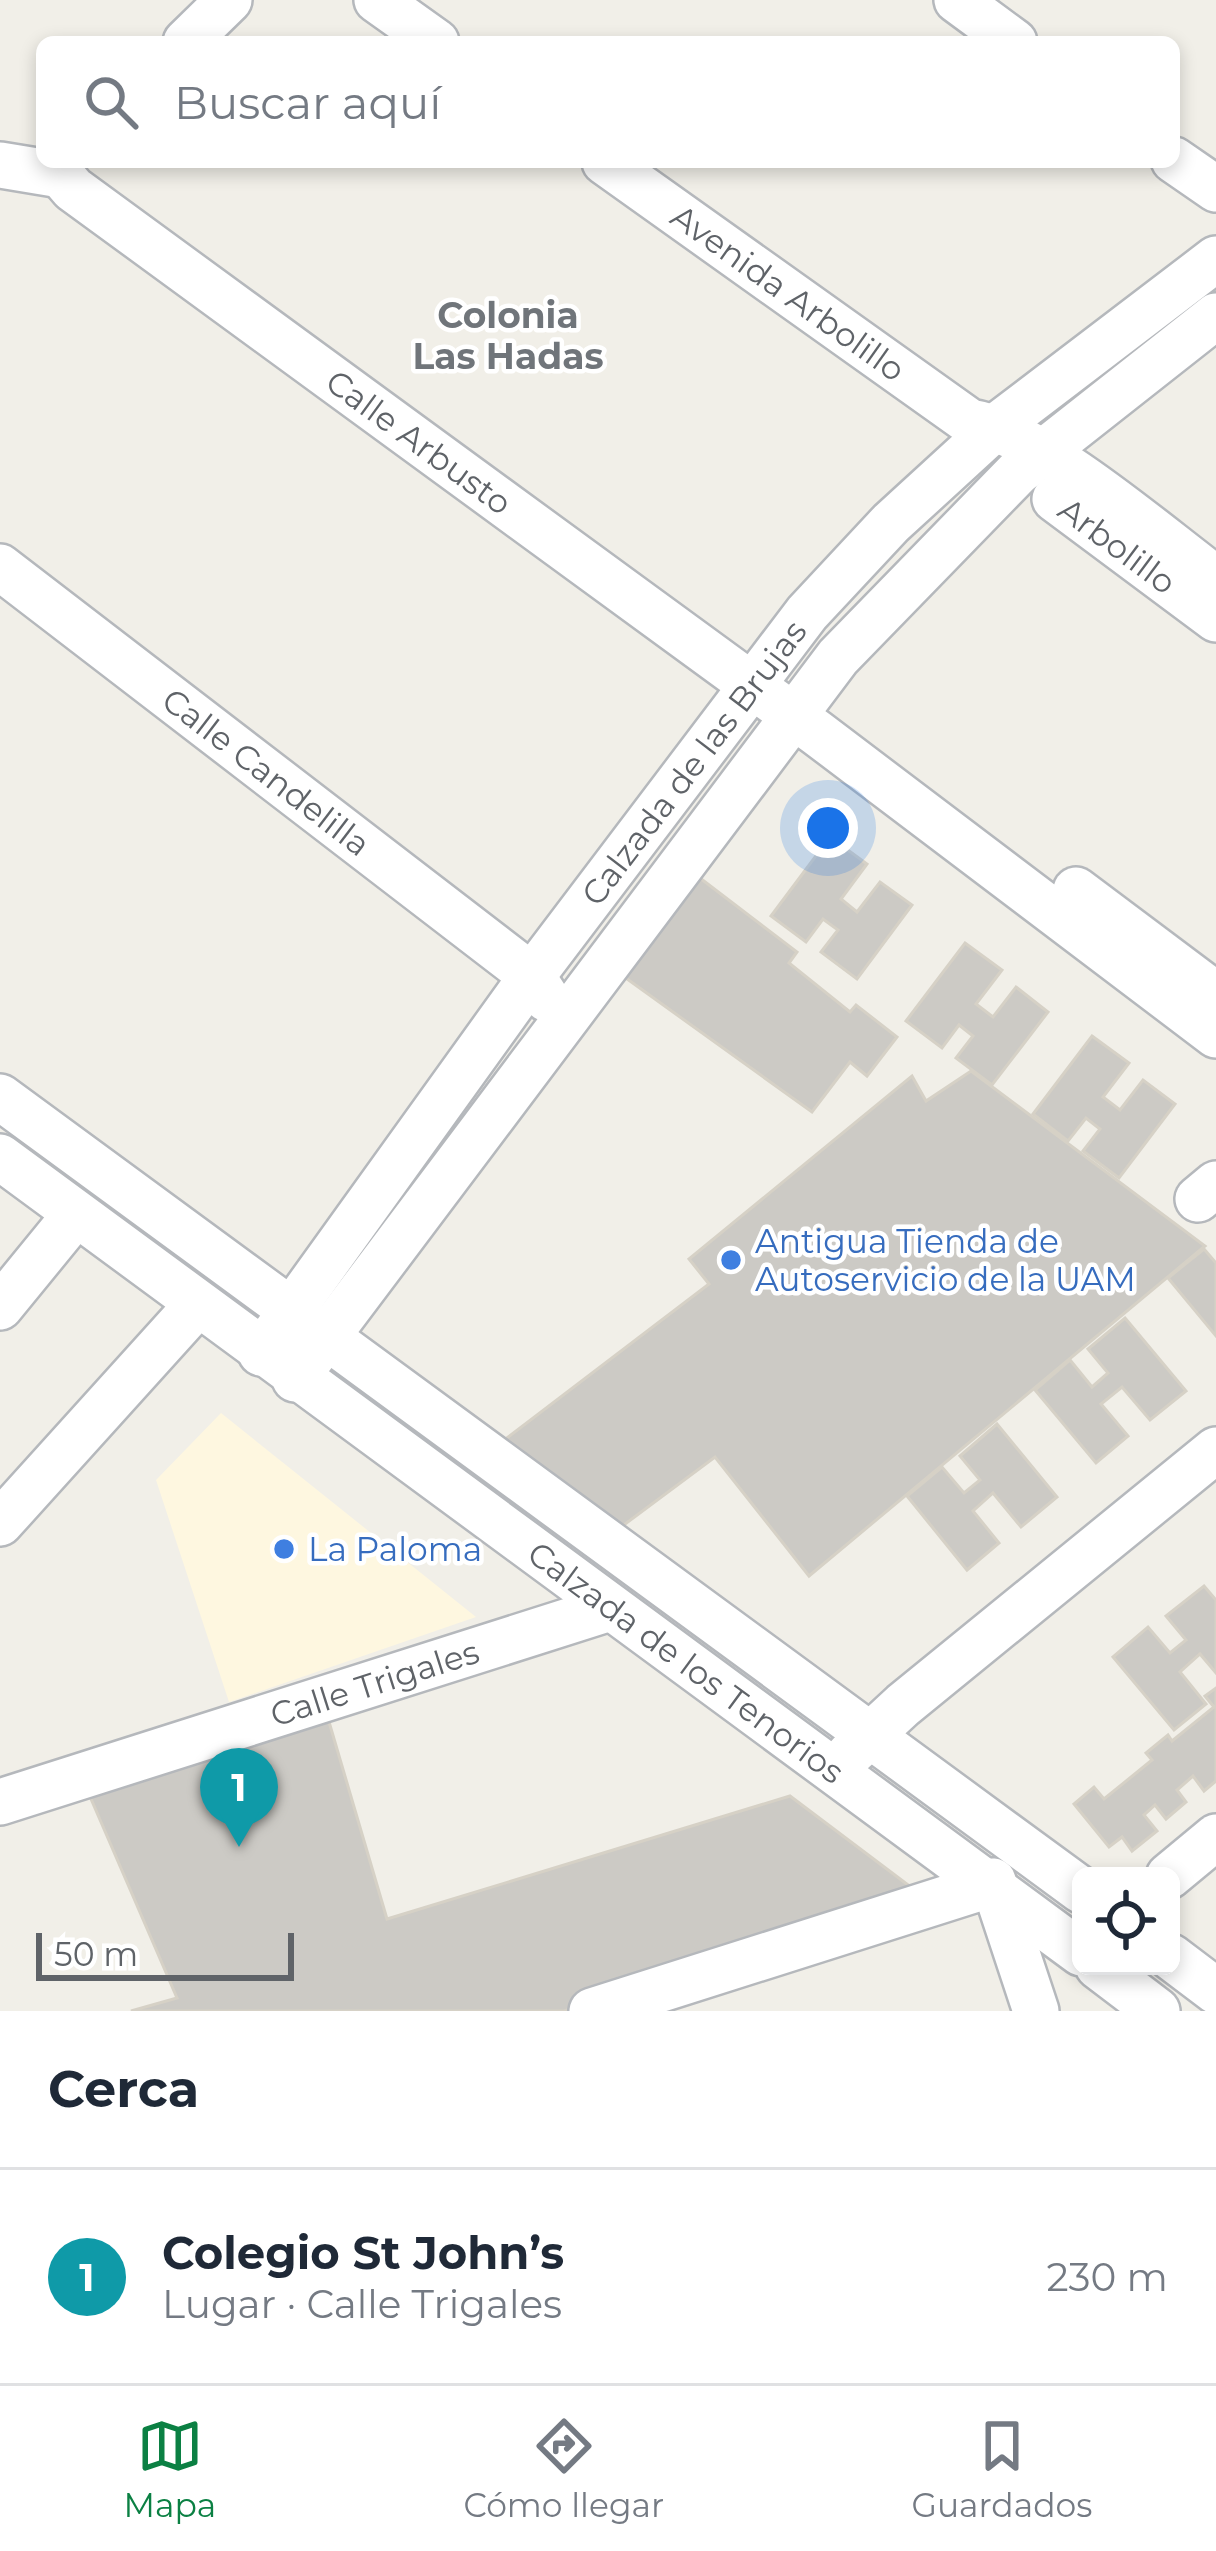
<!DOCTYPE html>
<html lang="es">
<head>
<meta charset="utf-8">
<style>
	body { margin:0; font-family:Montserrat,sans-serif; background:#f2f2f3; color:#1f2937 }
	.controls { position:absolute; right:36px; bottom:36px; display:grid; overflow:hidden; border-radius:18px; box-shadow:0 6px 18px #0003 }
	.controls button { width:108px; height:108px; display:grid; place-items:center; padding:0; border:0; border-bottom:3px solid #e0e1e3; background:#fff; color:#1f2937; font:60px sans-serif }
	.scale { position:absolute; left:36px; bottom:30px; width:258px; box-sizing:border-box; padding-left:12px; border:6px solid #5f6368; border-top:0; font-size:33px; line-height:42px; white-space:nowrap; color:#5f6368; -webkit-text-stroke:9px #fff; paint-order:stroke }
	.you { position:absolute; left:828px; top:828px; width:42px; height:42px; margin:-30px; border:9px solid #fff; border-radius:50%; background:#1a73e8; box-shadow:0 0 0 18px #1a73e833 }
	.badge { display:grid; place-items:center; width:78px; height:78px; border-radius:50%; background:#0b8043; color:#fff; font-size:39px; font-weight:700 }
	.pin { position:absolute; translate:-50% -99px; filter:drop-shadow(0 3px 6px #0008) }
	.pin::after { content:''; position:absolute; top:63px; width:42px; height:36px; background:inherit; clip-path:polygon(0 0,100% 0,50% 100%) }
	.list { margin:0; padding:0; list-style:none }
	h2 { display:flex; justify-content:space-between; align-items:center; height:156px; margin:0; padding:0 48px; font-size:51px }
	h2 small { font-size:39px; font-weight:400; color:#747a83 }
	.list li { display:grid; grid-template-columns:78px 1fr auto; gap:36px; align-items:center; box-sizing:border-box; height:216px; padding:0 48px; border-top:3px solid #e0e1e3 }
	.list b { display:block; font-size:45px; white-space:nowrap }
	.list p { margin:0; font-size:39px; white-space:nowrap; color:#747a83 }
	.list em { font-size:39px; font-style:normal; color:#747a83 }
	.icon { flex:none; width:66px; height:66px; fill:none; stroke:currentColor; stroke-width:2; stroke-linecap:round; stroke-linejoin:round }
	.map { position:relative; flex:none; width:1216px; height:2011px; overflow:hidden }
	.search { position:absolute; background:#fff; box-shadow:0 6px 18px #0003; left:36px; right:36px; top:36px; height:132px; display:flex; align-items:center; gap:30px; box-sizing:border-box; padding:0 42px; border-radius:18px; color:#747a83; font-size:45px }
	.sheet { height:372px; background:#fff }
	nav { display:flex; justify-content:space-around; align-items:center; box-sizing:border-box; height:168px; border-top:3px solid #e0e1e3; background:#fff; font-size:33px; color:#747a83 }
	nav a { display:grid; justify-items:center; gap:6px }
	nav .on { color:#0b8043 }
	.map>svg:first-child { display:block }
</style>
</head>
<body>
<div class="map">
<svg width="1216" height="2011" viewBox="0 0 1216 2011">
	<rect width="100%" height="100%" fill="#f1efe8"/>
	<polygon fill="#fef7e0" points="221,1413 476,1617 229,1702 156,1480"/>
	<g fill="#cccac5" stroke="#d6d1c6" stroke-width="3">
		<polygon points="830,837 867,864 841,899 857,912 880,882 912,905 857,979 821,952 838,930 823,919 806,942 771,916"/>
		<polygon points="696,875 797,952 789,963 850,1012 856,1005 897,1037 867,1076 850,1062 812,1112 616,971"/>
		<polygon points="965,943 1002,970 976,1004 993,1017 1016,987 1048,1012 992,1085 956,1058 973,1036 959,1025 942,1048 906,1021"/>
		<polygon points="1092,1036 1129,1063 1103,1097 1120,1110 1143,1080 1175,1104 1119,1178 1083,1151 1100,1129 1086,1118 1068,1141 1033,1114"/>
		<polygon points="971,1071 1205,1246 809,1576 715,1457 609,1536 491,1450 709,1284 689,1259 912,1076 926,1101"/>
		<polygon points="1204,1249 1216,1263 1216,1336 1168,1278"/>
		<polygon points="1125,1318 1186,1391 1150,1420 1122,1387 1101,1404 1128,1436 1096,1463 1035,1390 1070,1360 1092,1387 1108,1373 1088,1349"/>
		<polygon points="997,1424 1057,1497 1021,1527 993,1493 973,1511 999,1543 967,1570 907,1496 942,1467 964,1493 980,1480 960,1456"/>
		<polygon points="1204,1586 1216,1600 1216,1673 1200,1654 1180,1672 1206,1704 1174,1730 1113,1657 1148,1627 1170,1653 1186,1640 1166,1616"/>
		<polygon points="1216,1688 1216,1781 1204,1791 1193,1776 1177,1790 1186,1802 1166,1819 1155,1805 1144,1815 1157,1831 1132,1851 1122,1837 1109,1847 1074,1804 1094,1787 1104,1799 1152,1760 1146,1753 1168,1735 1172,1741 1214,1707 1205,1696"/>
		<polygon points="327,1715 387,1919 790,1796 924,1897 564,2011 131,2011 177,1998 85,1785"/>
	</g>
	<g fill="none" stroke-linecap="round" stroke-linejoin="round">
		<defs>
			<g id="minor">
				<polyline points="377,0 436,42"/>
				<polyline points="957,0 1014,42"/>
				<polyline points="186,42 229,0"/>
				<polyline points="1174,160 1216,189"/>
				<path id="s1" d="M605,162l365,260c71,11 185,112 246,157"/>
				<polyline points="0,165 61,175"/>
				<path id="s2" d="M61,175l12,14 744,544 399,302"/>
				<path id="s3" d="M1055,499l161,120"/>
				<path id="s4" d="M0,567l532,409 15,23"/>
				<polyline points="1076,890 1216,995"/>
				<polyline points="0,1097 1081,1890"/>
				<path id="s5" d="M0,1157l1081,796"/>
				<polyline points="1198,1199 1216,1184"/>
				<polyline points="0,1307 76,1214"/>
				<path id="s6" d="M261,1353l271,-377 275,-363 84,-90 106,-97 219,-167"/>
				<polyline points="295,1379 838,657 1018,472 1216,316"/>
				<polyline points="0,1523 197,1305"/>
				<polyline points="849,1755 903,1705 1216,1450"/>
				<path id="s7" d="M0,1802l610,-194"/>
				<polyline points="1169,1876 1216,1837"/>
				<polyline points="993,1881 1036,2011"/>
				<polyline points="1171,1957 1216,1991"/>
				<polyline points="1098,1966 1157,2011"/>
				<polyline points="592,2011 992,1884"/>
			</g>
		</defs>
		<use href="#minor" stroke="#b5b8bc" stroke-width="50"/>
		<use href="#minor" stroke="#fff" stroke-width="45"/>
	</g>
	<g fill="#3f7fe0" stroke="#fff" stroke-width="4.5">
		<circle cx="731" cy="1260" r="12"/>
		<circle cx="284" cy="1549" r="12"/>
	</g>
	<g text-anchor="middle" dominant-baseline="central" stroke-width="9" stroke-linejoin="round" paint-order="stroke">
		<g font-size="33" fill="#5f6368" stroke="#fff">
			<text stroke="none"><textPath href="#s1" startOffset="225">Avenida Arbolillo</textPath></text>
			<text stroke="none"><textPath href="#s2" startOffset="447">Calle Arbusto</textPath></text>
			<text stroke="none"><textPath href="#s3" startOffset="78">Arbolillo</textPath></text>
			<text stroke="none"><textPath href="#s6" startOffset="732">Calzada de las Brujas</textPath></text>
			<text stroke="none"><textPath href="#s4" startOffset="336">Calle Candelilla</textPath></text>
			<text stroke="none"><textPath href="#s5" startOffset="852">Calzada de los Tenorios</textPath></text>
			<text stroke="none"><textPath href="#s7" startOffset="393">Calle Trigales</textPath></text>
		</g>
		<g font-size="33" fill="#366cbe" stroke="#fff" text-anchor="start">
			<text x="755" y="1241">Antigua Tienda de<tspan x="755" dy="38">Autoservicio de la UAM</tspan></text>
			<text x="308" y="1549">La Paloma</text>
		</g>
		<g font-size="36" font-weight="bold" fill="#70757a" stroke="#fff">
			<text x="508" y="315">Colonia<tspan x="508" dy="41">Las Hadas</tspan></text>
		</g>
	</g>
</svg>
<div class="controls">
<button><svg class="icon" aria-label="locate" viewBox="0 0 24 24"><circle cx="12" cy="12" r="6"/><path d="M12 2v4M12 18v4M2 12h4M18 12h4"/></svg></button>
</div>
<div class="scale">50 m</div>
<div class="you"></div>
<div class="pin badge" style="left:239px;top:1847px;background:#0f9aa8">1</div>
<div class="search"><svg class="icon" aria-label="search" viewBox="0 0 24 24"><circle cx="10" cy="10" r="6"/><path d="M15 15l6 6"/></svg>Buscar aquí</div>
</div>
<section class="sheet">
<h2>Cerca<small></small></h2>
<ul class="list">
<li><span class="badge" style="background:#0f9aa8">1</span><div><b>Colegio St John’s</b><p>Lugar · Calle Trigales</p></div><em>230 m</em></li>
</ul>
</section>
<nav>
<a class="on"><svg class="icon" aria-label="map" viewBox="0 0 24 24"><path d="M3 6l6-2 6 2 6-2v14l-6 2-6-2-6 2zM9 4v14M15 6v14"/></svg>Mapa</a>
<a><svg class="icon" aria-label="directions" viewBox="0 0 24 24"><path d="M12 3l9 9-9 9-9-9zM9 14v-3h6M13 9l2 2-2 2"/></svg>Cómo llegar</a>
<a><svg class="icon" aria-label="saved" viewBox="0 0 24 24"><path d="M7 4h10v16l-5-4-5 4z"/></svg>Guardados</a>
</nav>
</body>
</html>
